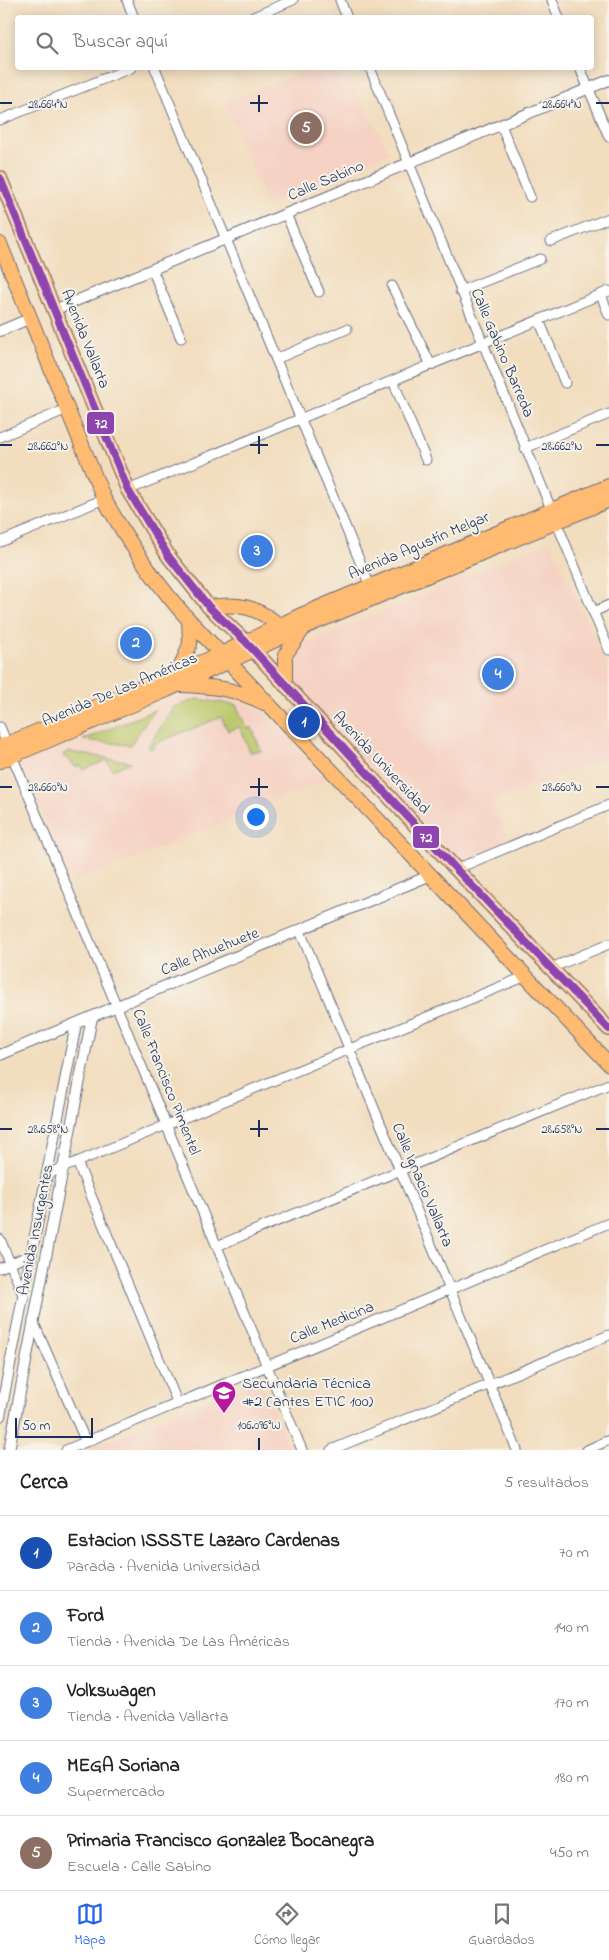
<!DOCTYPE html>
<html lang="es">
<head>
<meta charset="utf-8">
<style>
	body { margin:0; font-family:"Indie Flower",sans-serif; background:#f6f6f6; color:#222 }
	.scale { position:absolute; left:15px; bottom:12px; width:78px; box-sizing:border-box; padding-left:5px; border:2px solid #1b2f5e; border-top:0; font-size:14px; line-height:18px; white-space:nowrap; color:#1b2f5e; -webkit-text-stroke:4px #f7f3e8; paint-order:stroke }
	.you { position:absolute; left:255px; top:816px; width:18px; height:18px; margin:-12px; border:4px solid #fff; border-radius:50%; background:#1a73e8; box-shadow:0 0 0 8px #1a73e833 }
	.badge { display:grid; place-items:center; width:32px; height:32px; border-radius:50%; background:#2563eb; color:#fff; font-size:16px; font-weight:700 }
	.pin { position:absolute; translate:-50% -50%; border:2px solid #fff; box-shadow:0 1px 5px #0006 }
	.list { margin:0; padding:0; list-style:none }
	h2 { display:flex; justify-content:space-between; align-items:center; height:65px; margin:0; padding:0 20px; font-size:21px }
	h2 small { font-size:16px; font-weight:400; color:#767676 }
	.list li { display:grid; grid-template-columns:32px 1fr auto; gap:15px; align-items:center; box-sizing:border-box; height:75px; padding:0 20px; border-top:1px solid #e0e0e0 }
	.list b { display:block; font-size:19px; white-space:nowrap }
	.list p { margin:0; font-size:16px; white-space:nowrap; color:#767676 }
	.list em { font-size:16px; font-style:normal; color:#767676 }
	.icon { flex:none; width:28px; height:28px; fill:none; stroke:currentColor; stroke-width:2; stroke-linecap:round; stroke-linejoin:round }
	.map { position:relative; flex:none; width:609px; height:1450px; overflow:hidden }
	.search { position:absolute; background:#fff; box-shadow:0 2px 12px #0003; left:15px; right:15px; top:15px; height:55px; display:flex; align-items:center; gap:12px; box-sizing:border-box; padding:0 18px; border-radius:5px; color:#767676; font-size:19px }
	.sheet { height:440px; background:#fff }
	nav { display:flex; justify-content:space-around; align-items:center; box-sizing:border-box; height:70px; border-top:1px solid #e0e0e0; background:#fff; font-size:14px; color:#767676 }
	nav a { display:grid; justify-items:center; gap:2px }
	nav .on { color:#2563eb }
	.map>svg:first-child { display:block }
</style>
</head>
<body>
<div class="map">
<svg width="609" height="1450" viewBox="0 0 609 1450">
	<rect width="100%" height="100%" fill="#f7f3e8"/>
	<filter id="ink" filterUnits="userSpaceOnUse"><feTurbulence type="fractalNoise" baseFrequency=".02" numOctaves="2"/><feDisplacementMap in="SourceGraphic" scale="10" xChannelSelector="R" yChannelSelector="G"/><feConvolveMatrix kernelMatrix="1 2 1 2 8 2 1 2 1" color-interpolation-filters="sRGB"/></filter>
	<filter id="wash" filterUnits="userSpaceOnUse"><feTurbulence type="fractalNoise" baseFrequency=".0096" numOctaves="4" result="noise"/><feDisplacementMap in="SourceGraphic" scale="20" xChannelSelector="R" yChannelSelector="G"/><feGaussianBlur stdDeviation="1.12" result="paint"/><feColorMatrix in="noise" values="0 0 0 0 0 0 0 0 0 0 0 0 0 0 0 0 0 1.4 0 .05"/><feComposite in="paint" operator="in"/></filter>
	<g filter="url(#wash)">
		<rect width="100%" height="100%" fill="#f2ddbe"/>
		<g fill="#f5d2c3">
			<polygon points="312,68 343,68 390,153 267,205 225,103"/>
			<polygon points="550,541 609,671 609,757 492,801 509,841 460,862 294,684 290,675 291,661 295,651 301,646"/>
			<polygon points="192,695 244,702 263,712 326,780 72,884 21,763 176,698"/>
			<polygon points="259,1377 290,1450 85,1450"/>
		</g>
		<g fill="#bbc86a" stroke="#6b7c64">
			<polygon points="198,699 236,705 247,728 252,728 261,751 250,752 240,727 228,731 221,717 154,744 155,747 150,749 148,746 174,707"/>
			<polygon points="155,709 130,745 83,740 155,710"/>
			<polygon points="70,752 131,762 112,770 107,760 83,770 81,765 75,767 68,758 64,757 63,754"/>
		</g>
	</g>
	<g filter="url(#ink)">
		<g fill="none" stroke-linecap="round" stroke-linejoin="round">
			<defs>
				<g id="minor">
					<polyline points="127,0 134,18"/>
					<polyline points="340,0 347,18"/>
					<polyline points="552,0 559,18"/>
					<polyline points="251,18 293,0"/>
					<polyline points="155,68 370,586"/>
					<polyline points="370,68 609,650"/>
					<polyline points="580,68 609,137"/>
					<polyline points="0,120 131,68"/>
					<polyline points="501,125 530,197"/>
					<polyline points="286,214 319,292"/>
					<polyline points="551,241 609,218"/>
					<polyline points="152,269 181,338"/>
					<polyline points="392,286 431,365"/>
					<polyline points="460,291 540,259"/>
					<polyline points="601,295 609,315"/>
					<polyline points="539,320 565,383"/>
					<polyline points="276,359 347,329"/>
					<polyline points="393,381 426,460"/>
					<polyline points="0,437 67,409"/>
					<polyline points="525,448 609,414"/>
					<polyline points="128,490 609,291"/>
					<polyline points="0,542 104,499"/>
					<polyline points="593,612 609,605"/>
					<polyline points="0,727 302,1450"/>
					<polyline points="456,869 609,805"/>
					<polyline points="300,931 517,1450"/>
					<polyline points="551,968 609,944"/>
					<polyline points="77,1162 178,1404"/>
					<polyline points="48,1174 526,976"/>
					<polyline points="0,1239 24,1297"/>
					<polyline points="217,1246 609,1084"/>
					<polyline points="0,1268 32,1254"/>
					<polyline points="33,1321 86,1442"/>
					<polyline points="66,1450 609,1223"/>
					<polyline points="331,1450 609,1335"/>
					<polyline points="587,1450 609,1440"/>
				</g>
				<g id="tertiary">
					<polyline points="54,310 609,80"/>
					<polyline points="0,331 31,318"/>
					<polyline points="0,1055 431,875"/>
					<polyline points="0,1416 76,1024"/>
					<polyline points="9,1450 92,1017"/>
				</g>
				<g id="primary">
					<polyline points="0,178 128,490 169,557 209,607 245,641 456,869 609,1029"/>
					<path d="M0,244l104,255c25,44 51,84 85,121l420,444"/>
					<path d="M209,607c30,-4 46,-1 70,18"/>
					<polyline points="179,671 190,644 189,620"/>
					<path d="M181,685c31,1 56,4 83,18"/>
					<polyline points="285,685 285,655 303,629"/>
					<polyline points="0,747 221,654 299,616 609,486"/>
					<polyline points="0,761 167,690 304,627 609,500"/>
				</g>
			</defs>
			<use href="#minor" stroke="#666c80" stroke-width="11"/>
			<use href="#tertiary" stroke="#666c80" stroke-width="12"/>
			<use href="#primary" stroke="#666c80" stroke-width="16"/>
			<use href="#minor" stroke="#fff" stroke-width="9"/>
			<use href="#tertiary" stroke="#fff" stroke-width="10"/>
			<use href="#primary" stroke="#ffbb71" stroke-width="14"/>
			<defs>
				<polyline id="bus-1" points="0,178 128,490 169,557 209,607 245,641 456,869 609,1029"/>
			</defs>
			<use href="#bus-1" stroke="#f7f3e8" stroke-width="11"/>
			<use href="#bus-1" stroke="#8e44ad" stroke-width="8"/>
		</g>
	</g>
	<path fill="none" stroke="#1b2f5e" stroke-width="2" d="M259,95v17M0,103h12M250,103h18M596,103h13M259,436v18M0,445h12M250,445h18M596,445h13M259,778v18M0,787h12M250,787h18M596,787h13M259,1120v17M0,1129h12M250,1129h18M596,1129h13M259,1438v12"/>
	<defs>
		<symbol id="school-pin" viewBox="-11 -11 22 30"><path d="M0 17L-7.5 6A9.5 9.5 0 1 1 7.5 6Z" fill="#b5179e" stroke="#f7f3e8"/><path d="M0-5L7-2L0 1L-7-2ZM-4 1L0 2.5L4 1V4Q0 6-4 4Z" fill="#fff"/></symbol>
	</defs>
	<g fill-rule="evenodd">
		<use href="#school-pin" x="210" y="1379" width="28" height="38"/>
	</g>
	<g text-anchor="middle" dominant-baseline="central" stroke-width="4" stroke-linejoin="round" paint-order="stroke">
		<g font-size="16" fill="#1b2f5e" stroke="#f7f3e8">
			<text transform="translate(326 181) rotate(-23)">Calle Sabino</text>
			<text transform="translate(85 339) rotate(68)">Avenida Vallarta</text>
			<text transform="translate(502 353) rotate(67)">Calle Gabino Barreda</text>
			<text transform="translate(419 546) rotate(-23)">Avenida Agustín Melgar</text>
			<text transform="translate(120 690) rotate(-23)">Avenida De Las Américas</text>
			<text transform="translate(381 763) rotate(47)">Avenida Universidad</text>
			<text transform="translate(210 952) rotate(-22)">Calle Ahuehuete</text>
			<text transform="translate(166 1082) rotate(68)">Calle Francisco Pimentel</text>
			<text transform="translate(422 1185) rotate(67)">Calle Ignacio Vallarta</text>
			<text transform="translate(36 1230) rotate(-79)">Avenida Insurgentes</text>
			<text transform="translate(332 1323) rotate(-22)">Calle Medicina</text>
		</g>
		<g font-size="16" fill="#1b2f5e" stroke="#f7f3e8" text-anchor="start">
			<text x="242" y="1384">Secundaria Técnica<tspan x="242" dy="18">#2 (antes ETIC 100)</tspan></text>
		</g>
	</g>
	<g font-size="12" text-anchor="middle" fill="#1b2f5e" stroke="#f7f3e8" stroke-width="4" stroke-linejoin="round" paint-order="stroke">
		<text x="48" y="108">28.664°N</text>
		<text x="562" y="108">28.664°N</text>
		<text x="48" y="450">28.662°N</text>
		<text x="562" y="450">28.662°N</text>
		<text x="48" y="791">28.660°N</text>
		<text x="562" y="791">28.660°N</text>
		<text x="48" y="1133">28.658°N</text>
		<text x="562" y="1133">28.658°N</text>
		<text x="259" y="1429">106.096°W</text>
	</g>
	<g stroke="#f7f3e8" stroke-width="2">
		<rect x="86" y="411" width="29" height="24" rx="5" fill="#8e44ad"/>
		<rect x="412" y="825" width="28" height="24" rx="5" fill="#8e44ad"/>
	</g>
	<g font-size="14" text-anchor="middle" font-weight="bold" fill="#fff">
		<text x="101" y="428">72</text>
		<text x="426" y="842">72</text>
	</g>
</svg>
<div class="scale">50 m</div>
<div class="you"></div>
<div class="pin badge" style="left:304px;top:722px;background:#1a4fb4">1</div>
<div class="pin badge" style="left:136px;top:643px;background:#3f7fe0">2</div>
<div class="pin badge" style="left:257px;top:551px;background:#3f7fe0">3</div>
<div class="pin badge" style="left:498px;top:674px;background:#3f7fe0">4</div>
<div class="pin badge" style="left:306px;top:128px;background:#8d6e63">5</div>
<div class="search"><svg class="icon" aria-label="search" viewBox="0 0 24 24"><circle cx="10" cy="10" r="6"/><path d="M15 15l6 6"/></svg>Buscar aquí</div>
</div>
<section class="sheet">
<h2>Cerca<small>5 resultados</small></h2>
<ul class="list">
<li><span class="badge" style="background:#1a4fb4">1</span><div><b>Estacion ISSSTE Lazaro Cardenas</b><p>Parada · Avenida Universidad</p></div><em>70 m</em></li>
<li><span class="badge" style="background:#3f7fe0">2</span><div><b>Ford</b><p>Tienda · Avenida De Las Américas</p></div><em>140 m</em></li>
<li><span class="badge" style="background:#3f7fe0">3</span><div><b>Volkswagen</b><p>Tienda · Avenida Vallarta</p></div><em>170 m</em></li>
<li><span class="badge" style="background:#3f7fe0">4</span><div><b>MEGA Soriana</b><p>Supermercado</p></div><em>180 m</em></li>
<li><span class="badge" style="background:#8d6e63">5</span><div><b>Primaria Francisco Gonzalez Bocanegra</b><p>Escuela · Calle Sabino</p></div><em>450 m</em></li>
</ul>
</section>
<nav>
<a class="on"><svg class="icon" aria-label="map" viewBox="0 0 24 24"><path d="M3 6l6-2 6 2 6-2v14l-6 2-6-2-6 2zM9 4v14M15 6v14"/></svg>Mapa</a>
<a><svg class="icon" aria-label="directions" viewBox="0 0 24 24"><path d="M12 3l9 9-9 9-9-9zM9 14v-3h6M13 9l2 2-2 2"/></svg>Cómo llegar</a>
<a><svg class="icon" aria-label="saved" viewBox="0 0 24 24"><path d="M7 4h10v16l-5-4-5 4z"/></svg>Guardados</a>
</nav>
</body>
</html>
